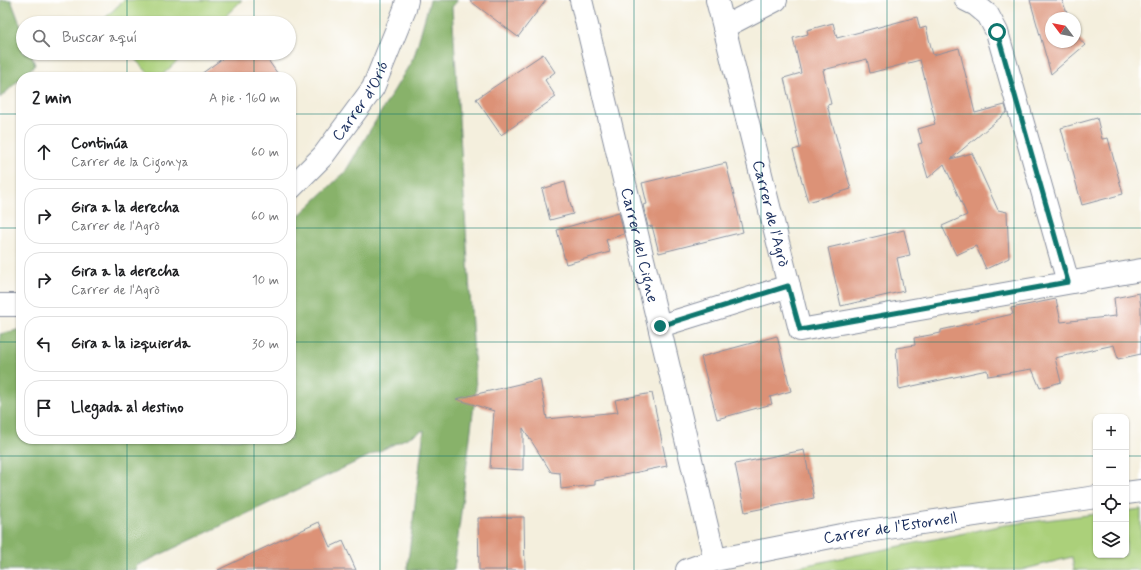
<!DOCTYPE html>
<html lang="es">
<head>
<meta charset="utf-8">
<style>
	body { margin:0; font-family:Mynerve,sans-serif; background:#f2f2f2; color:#202124 }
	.controls { position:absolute; right:12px; bottom:12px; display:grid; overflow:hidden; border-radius:8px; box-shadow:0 1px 3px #0004 }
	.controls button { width:36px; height:36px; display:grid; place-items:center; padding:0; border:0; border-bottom:1px solid #e0e0e0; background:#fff; color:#202124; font:20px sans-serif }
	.compass { position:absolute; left:1045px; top:12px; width:36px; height:36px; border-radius:50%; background:#fff; box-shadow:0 1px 3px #0004; rotate:302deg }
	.stop { position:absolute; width:12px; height:12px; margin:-9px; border:3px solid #0f766e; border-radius:50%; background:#fff }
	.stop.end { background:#0f766e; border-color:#fff; box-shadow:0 1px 4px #0008 }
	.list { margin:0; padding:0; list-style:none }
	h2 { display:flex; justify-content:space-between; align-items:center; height:52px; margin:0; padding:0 16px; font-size:17px }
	h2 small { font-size:13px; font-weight:400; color:#757577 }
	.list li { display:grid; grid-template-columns:26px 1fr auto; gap:12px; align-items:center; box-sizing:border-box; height:56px; margin:0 8px 8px; padding:0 8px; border:1px solid #e0e0e0; border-radius:16px }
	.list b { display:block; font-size:15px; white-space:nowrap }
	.list p { margin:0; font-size:13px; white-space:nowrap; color:#757577 }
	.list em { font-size:13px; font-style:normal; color:#757577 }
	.icon { flex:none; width:22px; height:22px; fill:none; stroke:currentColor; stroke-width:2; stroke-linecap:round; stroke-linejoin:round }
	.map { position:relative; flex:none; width:1141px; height:570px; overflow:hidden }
	.search { position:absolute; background:#fff; box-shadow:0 1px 3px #0004; left:16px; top:16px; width:280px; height:44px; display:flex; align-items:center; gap:10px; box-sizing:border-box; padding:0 14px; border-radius:22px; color:#757577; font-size:15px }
	.panel { position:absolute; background:#fff; box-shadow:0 1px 3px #0004; left:16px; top:72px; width:280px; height:372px; border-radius:16px }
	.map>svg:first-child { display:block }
</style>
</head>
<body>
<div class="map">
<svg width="1141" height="570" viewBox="0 0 1141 570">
	<rect width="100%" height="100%" fill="#fff"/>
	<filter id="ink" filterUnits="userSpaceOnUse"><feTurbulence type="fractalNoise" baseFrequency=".025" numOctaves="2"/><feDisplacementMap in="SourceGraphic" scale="8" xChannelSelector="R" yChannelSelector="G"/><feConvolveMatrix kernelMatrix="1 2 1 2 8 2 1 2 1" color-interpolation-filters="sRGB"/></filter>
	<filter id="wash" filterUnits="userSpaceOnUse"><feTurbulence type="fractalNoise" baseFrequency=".012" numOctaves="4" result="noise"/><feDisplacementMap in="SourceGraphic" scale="16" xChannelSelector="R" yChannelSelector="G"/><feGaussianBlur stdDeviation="0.9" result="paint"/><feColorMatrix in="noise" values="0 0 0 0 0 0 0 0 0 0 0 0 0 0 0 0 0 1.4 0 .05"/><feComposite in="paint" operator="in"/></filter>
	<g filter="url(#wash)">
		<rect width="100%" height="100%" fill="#f4efdd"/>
		<g fill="#abd07a" stroke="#63806c">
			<polygon points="124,0 242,0 218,23 101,23 101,22"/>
			<polygon points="129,53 186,53 160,77 152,77"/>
			<polygon points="1141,509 1141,570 1074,570 1072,557 1021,570 782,570 1004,525 1096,514 1096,555 1126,555 1126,511"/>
		</g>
		<g fill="#88b26a" stroke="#527064">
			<polygon points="0,0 11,0 23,32 23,53 31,53 35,65 22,77 21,77 21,78 0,98"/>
			<polygon points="430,0 458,0 452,7 476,388 454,570 407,570 424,430 136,566 136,570 0,570 0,334 21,329 21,439 291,439 291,223 345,172 414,57"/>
		</g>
		<g id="blocks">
			<g fill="#dc9277">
				<polygon points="469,0 546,0 518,37"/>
				<polygon points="1030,0 1062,0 1069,18 1051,18 1051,42 1075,42 1075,34 1085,45 1051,74"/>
				<polygon points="917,17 920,29 926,27 933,55 959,48 975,113 1005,105 1007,112 951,159 972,153 998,210 1007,212 1009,258 986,269 976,246 956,255 942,226 967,215 944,164 928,178 918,144 922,143 918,129 935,124 934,121 935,120 920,60 870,73 867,59 823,70 831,104 827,105 851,189 808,202 793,150 800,148 784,78 801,73 793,38 808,34 807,30 833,23 837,38"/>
				<polygon points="230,53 263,53 280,77 197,77"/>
				<polygon points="543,54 555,72 545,80 556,97 501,135 476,99"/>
				<polygon points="1097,118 1102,139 1108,138 1123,194 1082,205 1061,128"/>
				<polygon points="726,163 743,232 659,253 652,226 648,227 643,205 647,204 642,183"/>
				<polygon points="565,182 573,214 550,220 542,189"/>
				<polygon points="619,212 624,234 606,240 610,252 566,264 557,230"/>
				<polygon points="904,230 910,255 897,258 904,291 841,306 828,248"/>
				<polygon points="1139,293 1141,307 1141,354 1118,359 1114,345 1055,358 1061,382 1040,388 1032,369 988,376 987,370 899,389 896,348 915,345 914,338 941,333 941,330 1013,314 1011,308 1056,299 1061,322 1116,316 1114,298"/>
				<polygon points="777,336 791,391 770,397 772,404 717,419 701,357"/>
				<polygon points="540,379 547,419 618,412 615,400 652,393 667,466 595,481 595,485 561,489 560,473 551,472 523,428 523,470 490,468 494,411 456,399"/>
				<polygon points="804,450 814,498 745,512 735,464"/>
				<polygon points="524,517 525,570 479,570 478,518"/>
				<polygon points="319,522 330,547 343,541 356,570 218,570"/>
			</g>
		</g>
	</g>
	<g filter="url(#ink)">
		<use href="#blocks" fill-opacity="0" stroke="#888f9e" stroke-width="1"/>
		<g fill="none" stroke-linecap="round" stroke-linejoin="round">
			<defs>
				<g id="minor">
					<path id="s1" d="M581,0l134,560"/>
					<polyline points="717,0 724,27"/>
					<path id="s2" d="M776,0l-52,27 76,303 341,-60"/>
					<polyline points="966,0 976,5 988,15 997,32 1068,282"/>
					<path id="s3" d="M291,188l32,-32 50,-68 32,-79 2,-9"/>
					<polyline points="0,305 21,305"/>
					<polyline points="660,326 789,286"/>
					<polyline points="1126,493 1141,491"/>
					<path id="s4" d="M687,570l28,-10 126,-25 255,-38"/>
				</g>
			</defs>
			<use href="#minor" stroke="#888f9e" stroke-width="24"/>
			<use href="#minor" stroke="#fff" stroke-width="22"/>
		</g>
	</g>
	<g fill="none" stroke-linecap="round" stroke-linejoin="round" filter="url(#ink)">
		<polyline stroke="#0f766e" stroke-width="5" points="660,326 788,286 800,330 1068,282 997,32"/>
	</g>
	<path fill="none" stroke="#0f766e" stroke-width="1" stroke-opacity="0.55" d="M127,0v23M254,0v23M380,0v570M507,0v570M634,0v570M761,0v570M887,0v570M1014,0v570M127,53v24M254,53v24M0,114h21M291,114h850M0,228h21M291,228h850M0,342h21M291,342h850M127,439v131M254,439v131M0,456h1096M1126,456h15"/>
	<g text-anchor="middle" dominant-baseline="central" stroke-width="3.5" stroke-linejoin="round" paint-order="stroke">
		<g font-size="16" fill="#1b2f5e" stroke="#fff">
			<text stroke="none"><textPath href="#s3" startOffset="112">Carrer d'Orió</textPath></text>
			<text stroke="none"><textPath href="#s2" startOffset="251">Carrer de l'Agrò</textPath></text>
			<text stroke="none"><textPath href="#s1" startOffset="252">Carrer del Cigne</textPath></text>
			<text stroke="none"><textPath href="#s4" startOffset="208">Carrer de l'Estornell</textPath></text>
		</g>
	</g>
</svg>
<div class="controls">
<button>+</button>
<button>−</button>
<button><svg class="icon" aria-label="locate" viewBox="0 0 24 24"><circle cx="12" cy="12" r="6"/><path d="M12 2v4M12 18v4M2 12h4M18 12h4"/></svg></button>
<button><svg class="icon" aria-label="layers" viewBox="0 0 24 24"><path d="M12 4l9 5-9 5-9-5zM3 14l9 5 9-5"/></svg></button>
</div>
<svg class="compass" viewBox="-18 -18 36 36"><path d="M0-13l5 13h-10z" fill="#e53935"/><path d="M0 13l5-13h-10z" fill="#757577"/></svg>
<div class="stop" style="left:997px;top:32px"></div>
<div class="stop end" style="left:660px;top:326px"></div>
<div class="search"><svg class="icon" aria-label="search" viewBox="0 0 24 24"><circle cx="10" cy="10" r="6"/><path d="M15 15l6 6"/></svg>Buscar aquí</div>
<section class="panel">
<h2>2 min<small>A pie · 160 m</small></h2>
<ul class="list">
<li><svg class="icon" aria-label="ahead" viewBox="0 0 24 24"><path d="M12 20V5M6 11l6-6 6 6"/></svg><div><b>Continúa</b><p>Carrer de la Cigonya</p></div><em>60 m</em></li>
<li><svg class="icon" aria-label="right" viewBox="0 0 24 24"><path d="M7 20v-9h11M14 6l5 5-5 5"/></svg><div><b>Gira a la derecha</b><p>Carrer de l'Agrò</p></div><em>60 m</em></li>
<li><svg class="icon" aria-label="right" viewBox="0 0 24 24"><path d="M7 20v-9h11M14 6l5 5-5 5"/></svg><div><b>Gira a la derecha</b><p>Carrer de l'Agrò</p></div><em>10 m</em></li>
<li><svg class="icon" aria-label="left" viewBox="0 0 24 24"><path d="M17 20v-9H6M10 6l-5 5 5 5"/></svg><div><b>Gira a la izquierda</b></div><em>30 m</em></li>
<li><svg class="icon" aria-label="arrive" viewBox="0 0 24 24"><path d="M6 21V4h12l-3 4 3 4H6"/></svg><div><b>Llegada al destino</b></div></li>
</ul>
</section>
</div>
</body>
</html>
